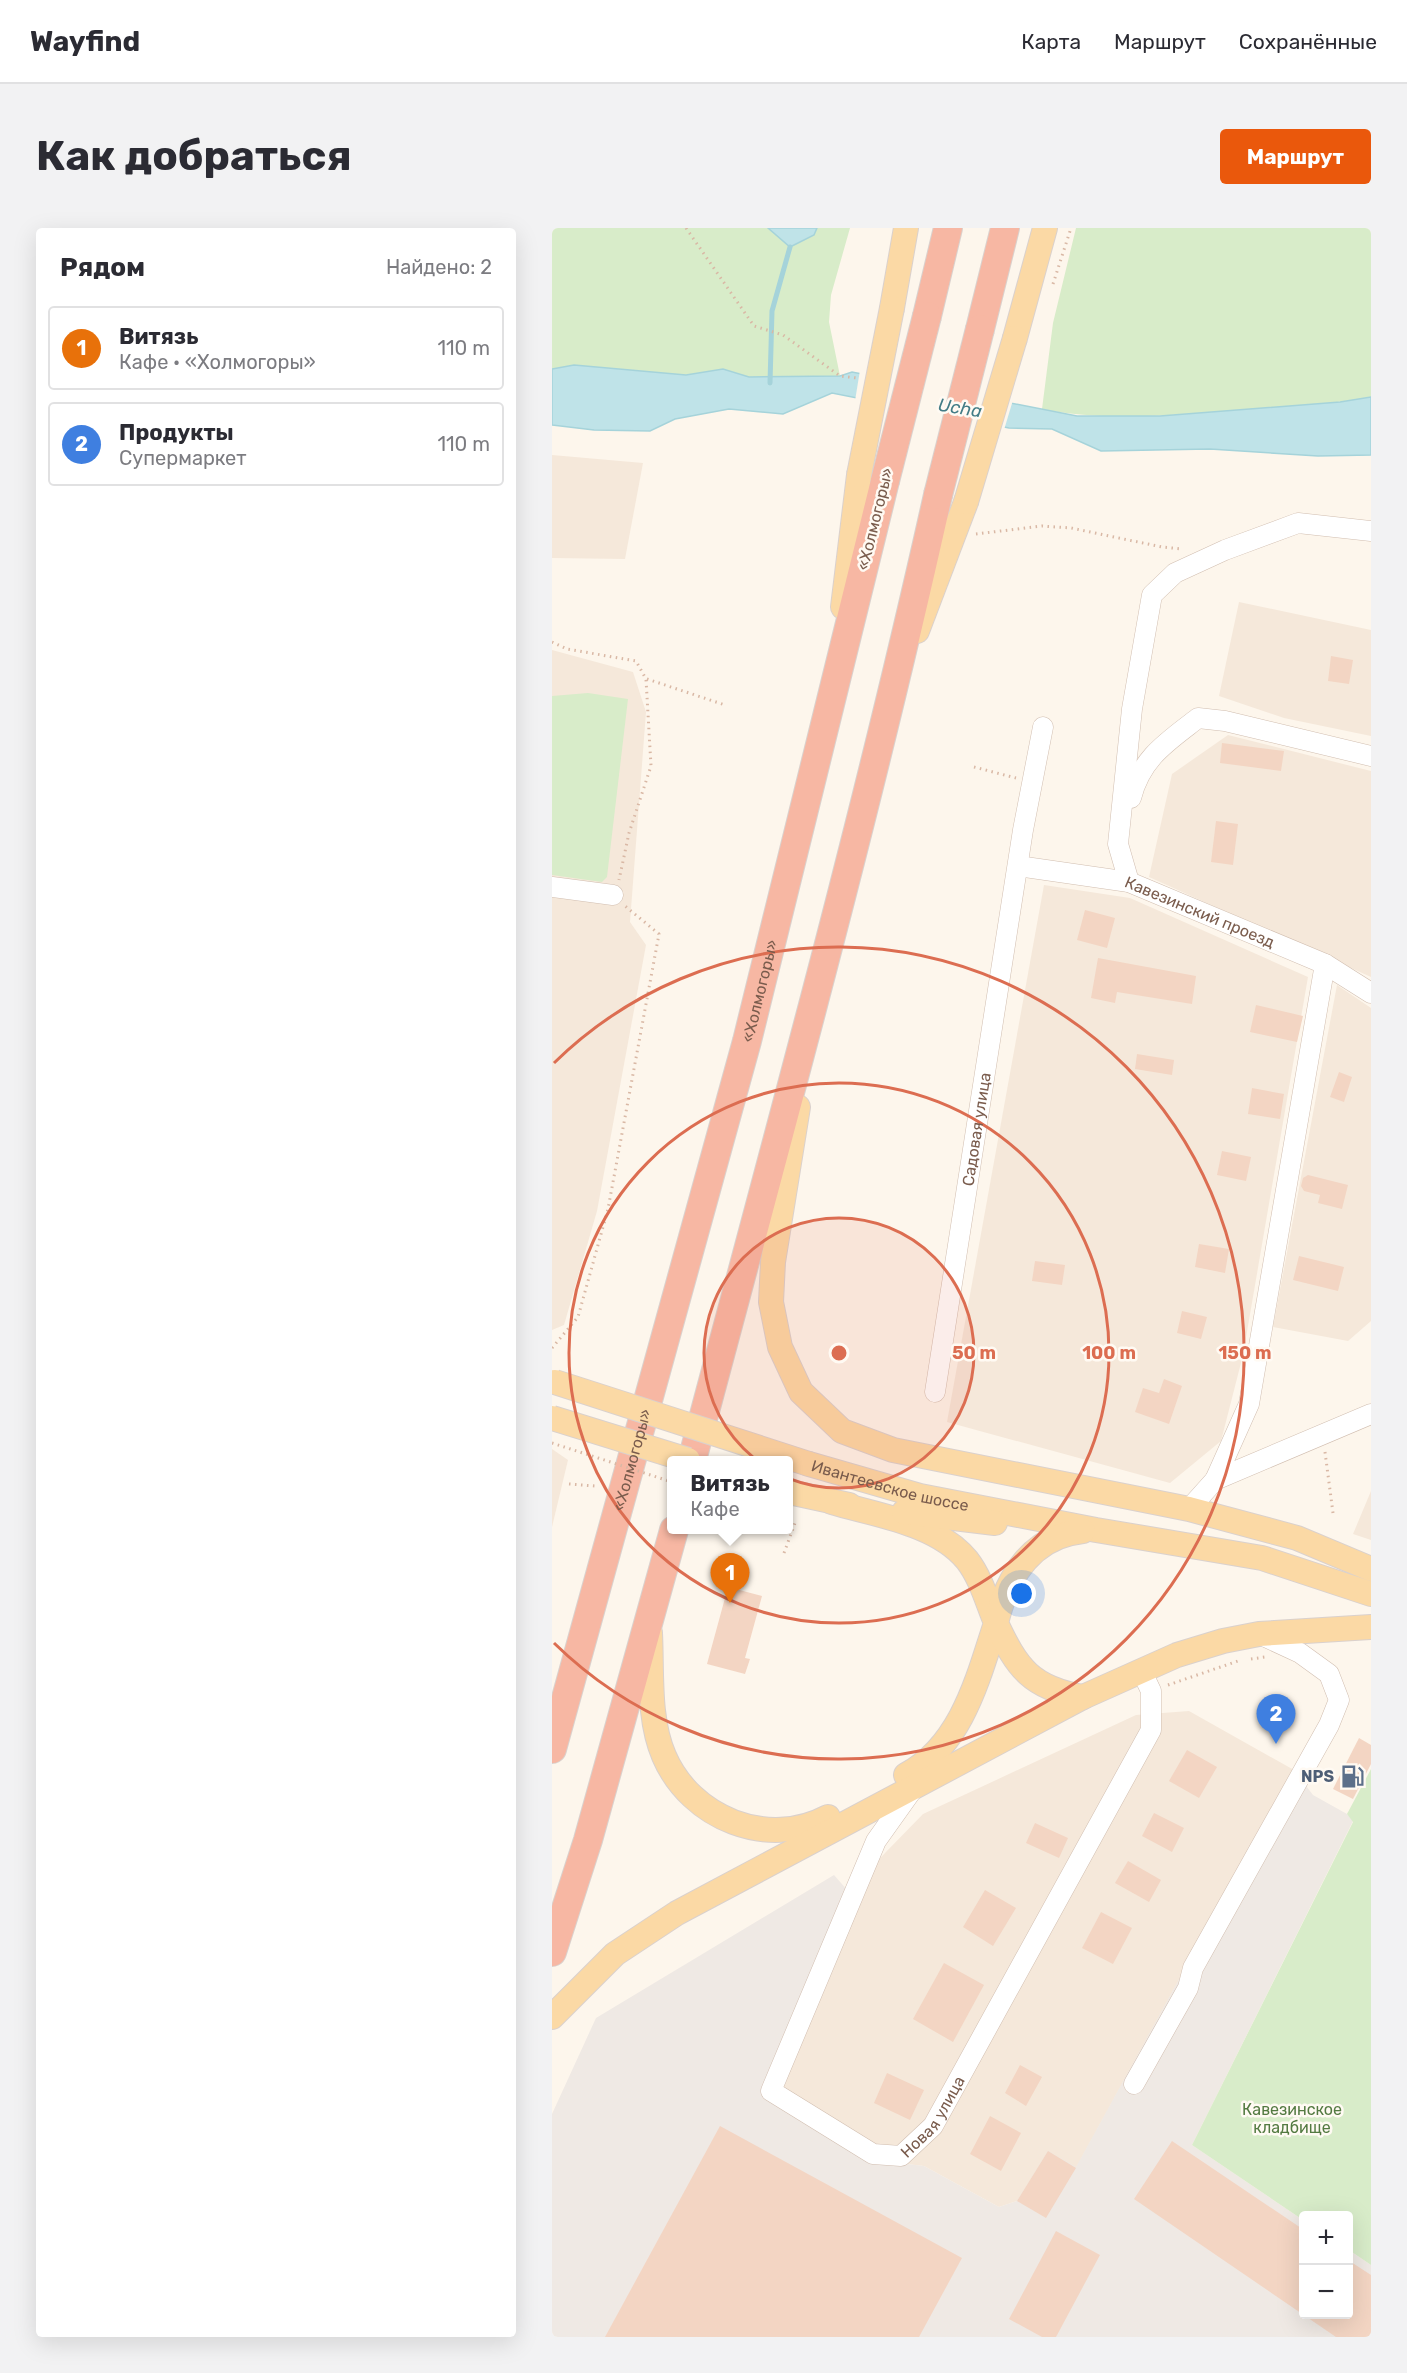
<!DOCTYPE html>
<html lang="ru">
<head>
<meta charset="utf-8">
<style>
	body { margin:0; font-family:Rubik,sans-serif; background:#f2f2f3; color:#2b2b33 }
	.controls { position:absolute; right:18px; bottom:18px; display:grid; overflow:hidden; border-radius:6px; box-shadow:0 6px 24px #0002 }
	.controls button { width:54px; height:54px; display:grid; place-items:center; padding:0; border:0; border-bottom:2px solid #e1e1e2; background:#fff; color:#2b2b33; font:30px sans-serif }
	.you { position:absolute; left:470px; top:1366px; width:21px; height:21px; margin:-15px; border:4px solid #fff; border-radius:50%; background:#1a73e8; box-shadow:0 0 0 9px #1a73e833 }
	.badge { display:grid; place-items:center; width:39px; height:39px; border-radius:50%; background:#ea580c; color:#fff; font-size:20px; font-weight:700 }
	.pin { position:absolute; translate:-50% -50px; filter:drop-shadow(0 2px 3px #0008) }
	.pin::after { content:''; position:absolute; top:32px; width:21px; height:18px; background:inherit; clip-path:polygon(0 0,100% 0,50% 100%) }
	.popup { position:absolute; left:115px; top:1228px; width:126px; height:78px; box-sizing:border-box; display:grid; place-content:center; border-radius:6px; background:#fff; filter:drop-shadow(0 2px 4px #0005); font-size:20px; white-space:nowrap; color:#7c7c81 }
	.popup b { font-size:22px; color:#2b2b33 }
	.popup::after { content:''; position:absolute; left:50%; top:100%; margin-left:-12px; border:12px solid transparent; border-top-color:#fff }
	.list { margin:0; padding:0; list-style:none }
	h2 { display:flex; justify-content:space-between; align-items:center; height:78px; margin:0; padding:0 24px; font-size:26px }
	h2 small { font-size:20px; font-weight:400; color:#7c7c81 }
	.list li { display:grid; grid-template-columns:39px 1fr auto; gap:18px; align-items:center; box-sizing:border-box; height:84px; margin:0 12px 12px; padding:0 12px; border:2px solid #e1e1e2; border-radius:6px }
	.list b { display:block; font-size:22px; white-space:nowrap }
	.list p { margin:0; font-size:20px; white-space:nowrap; color:#7c7c81 }
	.list em { font-size:20px; font-style:normal; color:#7c7c81 }
	.map { position:relative; flex:none; width:819px; height:2109px; overflow:hidden; border-radius:6px }
	header { display:flex; align-items:center; gap:36px; box-sizing:border-box; height:84px; padding:0 30px; background:#fff; border-bottom:2px solid #e1e1e2 }
	header strong { font-size:28px }
	nav { display:flex; gap:33px; margin-inline-start:auto; font-size:21px }
	.intro { display:flex; align-items:center; justify-content:space-between; box-sizing:border-box; height:144px; padding:0 36px }
	h1 { margin:0; font-size:42px }
	.button { padding:15px 27px; border-radius:6px; background:#ea580c; color:#fff; font-size:21px; font-weight:700 }
	main { display:flex; gap:36px; padding:0 36px }
	aside { flex:1; background:#fff; border-radius:6px; box-shadow:0 6px 24px #0002 }
	.map>svg:first-child { display:block }
</style>
</head>
<body>
<header>
<strong>Wayfind</strong>
<nav><a>Карта</a><a>Маршрут</a><a>Сохранённые</a></nav>
</header>
<div class="intro"><h1>Как добраться</h1><a class="button">Маршрут</a></div>
<main>
<aside>
<h2>Рядом<small>Найдено: 2</small></h2>
<ul class="list">
<li><span class="badge" style="background:#e8710a">1</span><div><b>Витязь</b><p>Кафе · «Холмогоры»</p></div><em>110 m</em></li>
<li><span class="badge" style="background:#3f7fe0">2</span><div><b>Продукты</b><p>Супермаркет</p></div><em>110 m</em></li>
</ul>
</aside>
<div class="map">
<svg width="819" height="2109" viewBox="0 0 819 2109">
	<rect width="100%" height="100%" fill="#fdf6ec"/>
	<g fill="#f5e8da">
		<polygon points="0,227 91,235 73,331 0,330"/>
		<polygon points="687,374 819,402 819,508 732,490 667,468"/>
		<polygon points="0,422 81,444 94,484 78,694 94,717 45,983 12,1097 0,1102"/>
		<polygon points="676,507 819,543 819,749 597,649 620,546"/>
		<polygon points="492,657 578,670 756,749 691,1127 669,1213 618,1255 395,1194"/>
		<polygon points="785,757 819,780 819,1093 796,1113 721,1099"/>
		<polygon points="0,1221 16,1232 0,1299"/>
		<polygon points="819,1263 819,1312 801,1306"/>
		<polygon points="637,1483 742,1542 524,1940 465,1973 447,1979 372,1938 321,1932 213,1867 296,1663 371,1586 584,1487"/>
	</g>
	<polygon fill="#efe9e4" points="742,1542 761,1567 795,1586 801,1593 640,1917 751,1992 752,2086 796,2086 797,2022 819,2037 819,2109 0,2109 0,1886 44,1790 282,1647 296,1663 213,1867 321,1932 372,1938 447,1979 465,1973 496,1923 524,1939"/>
	<g fill="#d8ecc9">
		<polygon points="0,0 216,0 238,19 262,7 265,0 298,0 279,67 277,94 288,148 197,149 171,141 134,147 22,137 0,141"/>
		<path d="M524,0h295v169c-44,8 -88,10 -133,13 -65,5 -132,12 -196,-1l11,-86z"/>
		<polygon points="36,465 76,471 55,649 50,654 0,647 0,468"/>
		<polygon points="819,1541 819,2037 797,2022 796,1988 752,1988 751,1992 640,1917 801,1594 795,1586"/>
	</g>
	<g fill="#bfe3e8" stroke="#a5d3da" stroke-width="1.5">
		<polygon points="216,0 265,0 262,7 238,19"/>
		<polygon points="22,137 134,147 171,141 197,149 288,148 300,144 525,188 608,188 788,174 819,169 819,227 766,228 658,221 549,223 500,201 457,200 280,165 231,186 177,181 123,191 98,203 42,202 0,197 0,141"/>
	</g>
	<polygon fill="#fdf6ec" points="308,142 461,172 452,202 303,173"/>
	<g fill="none" stroke-linecap="round" stroke-linejoin="round">
		<polyline stroke="#a5d3da" stroke-width="5" points="218,155 220,83 238,19"/>
	</g>
	<g fill="#f3d5c3">
		<polygon points="779,428 801,432 797,456 776,453"/>
		<polygon points="670,515 732,523 729,543 668,535"/>
		<polygon points="664,593 686,596 681,637 659,634"/>
		<polygon points="533,682 563,690 555,720 525,712"/>
		<polygon points="546,730 644,748 640,776 565,764 563,775 539,770"/>
		<polygon points="704,777 751,788 745,814 698,804"/>
		<polygon points="585,826 622,832 620,847 583,841"/>
		<polygon points="787,844 800,849 792,874 778,869"/>
		<polygon points="700,860 732,866 728,891 696,886"/>
		<polygon points="670,923 699,929 694,953 665,947"/>
		<polygon points="756,947 796,957 790,981 766,975 768,967 752,963 749,958 751,950"/>
		<polygon points="647,1016 677,1021 673,1045 643,1039"/>
		<polygon points="747,1028 792,1039 786,1063 741,1052"/>
		<polygon points="483,1033 513,1037 510,1057 480,1053"/>
		<polygon points="630,1083 655,1089 649,1111 625,1105"/>
		<polygon points="612,1151 630,1158 617,1196 583,1184 591,1160 607,1165"/>
		<polygon points="176,1359 210,1368 193,1430 198,1431 193,1446 155,1436"/>
		<polygon points="807,1510 819,1517 819,1536 801,1571 781,1561"/>
		<polygon points="635,1522 665,1539 647,1570 617,1553"/>
		<polygon points="602,1585 632,1600 620,1624 590,1608"/>
		<polygon points="483,1595 516,1610 507,1630 474,1615"/>
		<polygon points="576,1633 609,1652 597,1674 563,1655"/>
		<polygon points="433,1662 464,1680 441,1718 411,1699"/>
		<polygon points="549,1684 580,1700 561,1736 530,1720"/>
		<polygon points="392,1735 432,1757 401,1814 361,1791"/>
		<polygon points="468,1837 490,1849 474,1878 453,1865"/>
		<polygon points="335,1845 372,1862 358,1892 322,1875"/>
		<polygon points="438,1888 469,1905 449,1943 418,1926"/>
		<polygon points="168,1898 410,2030 367,2109 53,2109"/>
		<polygon points="620,1913 752,2002 752,2086 796,2086 796,2032 819,2047 819,2109 784,2109 582,1971"/>
		<polygon points="496,1923 524,1940 494,1990 465,1973"/>
		<polygon points="504,2003 548,2027 504,2109 490,2109 457,2091"/>
	</g>
	<g fill="none" stroke-linecap="round" stroke-linejoin="round">
		<defs>
			<g id="minor">
				<path d="M579,570c10,-40 36,-56 67,-80l27,3 146,35"/>
				<path id="s1" d="M466,638l111,16 196,82 46,29"/>
				<polyline points="577,654 566,616 580,481 600,367 623,345 673,322 746,295 819,303"/>
				<polyline points="0,659 61,667"/>
				<path id="s2" d="M383,1164l88,-562 20,-103"/>
				<polyline points="663,1252 697,1176 773,736"/>
				<polyline points="637,1281 663,1252 819,1186"/>
				<path id="s3" d="M361,1561l-37,52 -105,250 102,63 28,2 32,-30 218,-396v-39l-9,-19"/>
				<polyline points="582,1856 636,1760 641,1740 777,1497 787,1472 777,1446 748,1425 707,1406"/>
			</g>
			<g id="major">
				<polyline points="340,80 354,0"/>
				<polyline points="463,110 493,0"/>
				<polyline points="291,379 307,247"/>
				<polyline points="365,403 414,274"/>
				<polyline points="246,879 221,1034 219,1074 228,1119 249,1164 290,1203 341,1222 637,1281 745,1310 819,1341"/>
				<path id="s4" d="M257,1236l111,32 176,34 166,28 109,36"/>
				<polyline points="237,1264 297,1277"/>
				<path d="M280,1274c43,13 105,21 135,58 14,18 20,41 29,63 -18,55 -34,122 -90,152"/>
				<polyline points="352,1284 443,1295"/>
				<path d="M531,1303c-51,5 -76,46 -87,92 21,45 35,65 87,74"/>
				<path d="M98,1405c2,40 -2,86 14,123 27,63 104,93 164,61"/>
				<polyline points="0,1789 63,1726 125,1685 531,1469 625,1427 671,1413 707,1406 819,1399"/>
			</g>
			<g id="highway">
				<polyline points="375,88 396,0"/>
				<polyline points="428,101 453,0"/>
				<path d="M140,1232c85,-320 174,-641 246,-965"/>
				<path id="s5" d="M0,1521l195,-708 138,-560"/>
				<polyline points="0,1724 36,1612 122,1302"/>
			</g>
		</defs>
		<use href="#minor" stroke="#d1beb0" stroke-width="21"/>
		<use href="#major" stroke="#dad1cd" stroke-width="26"/>
		<use href="#highway" stroke="#dad1cd" stroke-width="30"/>
		<g stroke="#d9b8a5" stroke-width="3" stroke-dasharray="1.5 4.5" stroke-linecap="butt">
			<polyline points="134,0 202,98 231,107 288,148 305,150"/>
			<polyline points="501,56 519,0"/>
			<polyline points="424,306 490,298 519,300 610,319 630,321"/>
			<polyline points="0,414 15,421 84,433 94,451 99,538 77,605 67,652"/>
			<polyline points="95,451 173,477"/>
			<polyline points="422,539 464,550"/>
			<polyline points="0,1120 26,1089 56,981 107,706 73,678"/>
			<polyline points="773,1224 781,1285"/>
			<polyline points="17,1256 43,1258"/>
			<polyline points="232,1325 243,1295 237,1293"/>
			<polyline points="699,1431 713,1429"/>
			<polyline points="616,1457 686,1433"/>
		</g>
		<use href="#minor" stroke="#fff" stroke-width="20"/>
		<use href="#major" stroke="#fbd9a5" stroke-width="24"/>
		<use href="#highway" stroke="#f7b7a3" stroke-width="28"/>
		<defs>
			<g id="major-bridge">
				<polyline points="307,247 340,80"/>
				<polyline points="414,274 463,110"/>
				<polyline points="3,1154 257,1236"/>
				<polyline points="0,1190 136,1232"/>
			</g>
			<g id="highway-bridge">
				<polyline points="333,253 375,88"/>
				<polyline points="386,267 428,101"/>
			</g>
		</defs>
		<use href="#major-bridge" stroke="#dad1cd" stroke-width="26" stroke-linecap="butt"/>
		<use href="#highway-bridge" stroke="#dad1cd" stroke-width="30" stroke-linecap="butt"/>
		<polyline stroke="#d9b8a5" stroke-width="3" stroke-dasharray="1.5 4.5" stroke-linecap="butt" points="0,1215 120,1254"/>
		<use href="#major-bridge" stroke="#fbd9a5" stroke-width="24"/>
		<use href="#highway-bridge" stroke="#f7b7a3" stroke-width="28"/>
	</g>
	<circle cx="287" cy="1125" r="135" fill="#dc6d51" fill-opacity=".12"/>
	<g fill="none" stroke="#dc6d51" stroke-width="3">
		<circle cx="287" cy="1125" r="135"/>
		<circle cx="287" cy="1125" r="270"/>
		<path d="M2 835A406 406 0 1 1 2 1415"/>
	</g>
	<defs>
		<symbol id="fuel-bare" viewBox="-9 -9 18 18"><path d="M-5.5-6h7V0h2V4h1.3V-2.5L3-4.5l.8-.8L6-3V5H2.5V1h-1V6h-7ZM-4.2-4.7v3.2H.2V-4.7Z" fill="#5c6f8a" stroke="#fffaf3" stroke-width="2.5" paint-order="stroke"/></symbol>
	</defs>
	<g fill-rule="evenodd">
		<use href="#fuel-bare" x="784" y="1532" width="33" height="33"/>
	</g>
	<g text-anchor="middle" dominant-baseline="central" stroke-width="5" stroke-linejoin="round" paint-order="stroke">
		<g font-size="16" fill="#7a5c4d" stroke="#fffaf3">
			<text transform="translate(323 291) rotate(-76)">«Холмогоры»</text>
			<text stroke="none"><textPath href="#s1" startOffset="189">Кавезинский проезд</textPath></text>
			<text stroke="none"><textPath href="#s5" startOffset="786">«Холмогоры»</textPath></text>
			<text stroke="none"><textPath href="#s2" startOffset="266">Садовая улица</textPath></text>
			<text stroke="none"><textPath href="#s5" startOffset="300">«Холмогоры»</textPath></text>
			<text stroke="none"><textPath href="#s4" startOffset="84">Ивантеевское шоссе</textPath></text>
			<text stroke="none"><textPath href="#s3" startOffset="534">Новая улица</textPath></text>
		</g>
		<g font-size="16" font-weight="bold" fill="#4e5e75" stroke="#fffaf3" text-anchor="end">
			<text x="782" y="1548">NPS</text>
		</g>
		<g font-size="16" fill="#537a41" stroke="#fffaf3">
			<text x="740" y="1881">Кавезинское<tspan x="740" dy="18">кладбище</tspan></text>
		</g>
		<g font-size="18" font-style="italic" fill="#437c86" stroke="#fffaf3">
			<text transform="translate(408 180) rotate(9)">Ucha</text>
		</g>
	</g>
	<circle cx="287" cy="1125" r="9" fill="#dc6d51" stroke="#fffaf3" stroke-width="3"/>
	<g font-size="18" text-anchor="middle" font-weight="bold" fill="#dc6d51" stroke="#fffaf3" stroke-width="5" stroke-linejoin="round" paint-order="stroke">
		<text x="422" y="1131">50 m</text>
		<text x="557" y="1131">100 m</text>
		<text x="693" y="1131">150 m</text>
	</g>
</svg>
<div class="controls">
<button>+</button>
<button>−</button>
</div>
<div class="you"></div>
<div class="pin badge" style="left:178px;top:1375px;background:#e8710a">1</div>
<div class="popup"><b>Витязь</b>Кафе</div>
<div class="pin badge" style="left:724px;top:1516px;background:#3f7fe0">2</div>
</div>
</main>
</body>
</html>
